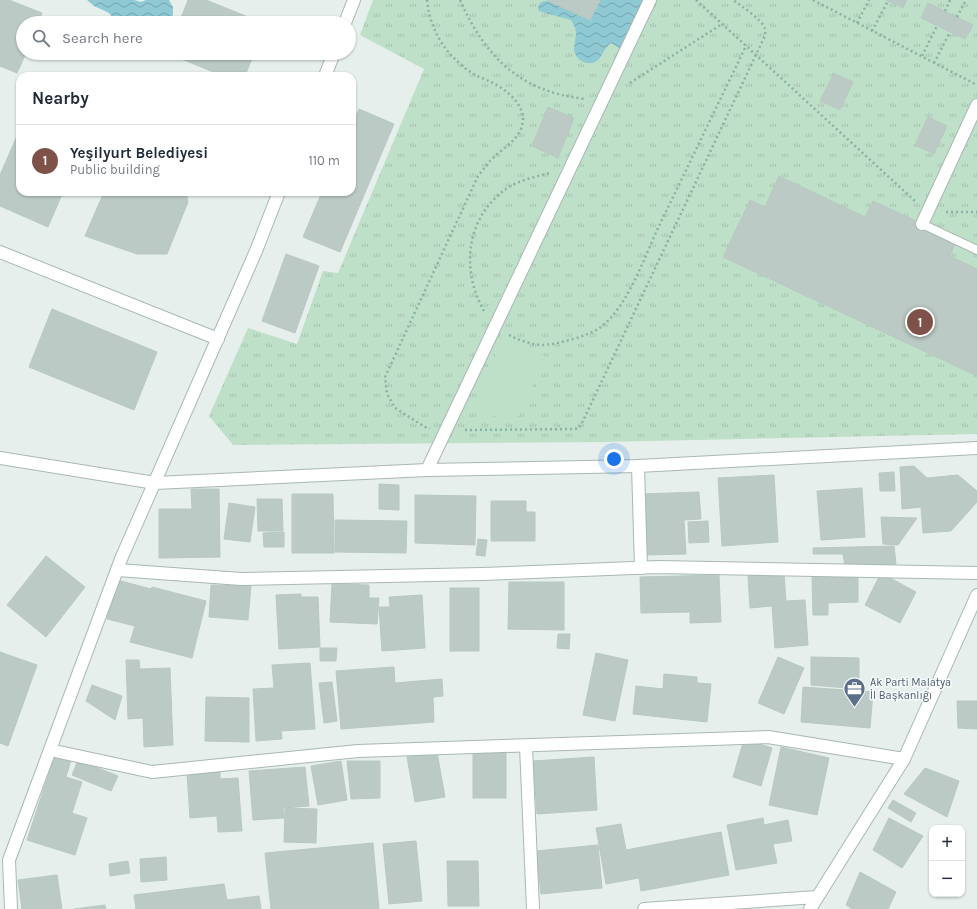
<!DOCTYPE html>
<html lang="en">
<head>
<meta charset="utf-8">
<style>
	body { margin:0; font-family:Karla,sans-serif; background:#f6f6f7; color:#1f2937 }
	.controls { position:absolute; right:12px; bottom:12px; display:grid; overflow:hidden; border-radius:8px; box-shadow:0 1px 3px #0004 }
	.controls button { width:36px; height:36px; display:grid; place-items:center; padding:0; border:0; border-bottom:1px solid #e0e1e3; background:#fff; color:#1f2937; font:20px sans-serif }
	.you { position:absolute; left:614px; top:459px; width:14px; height:14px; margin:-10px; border:3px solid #fff; border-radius:50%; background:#1a73e8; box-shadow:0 0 0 6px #1a73e833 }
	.badge { display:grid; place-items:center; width:26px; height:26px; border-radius:50%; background:#7f5249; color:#fff; font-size:13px; font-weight:700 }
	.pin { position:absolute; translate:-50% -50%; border:2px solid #fff; box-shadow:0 1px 4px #0006 }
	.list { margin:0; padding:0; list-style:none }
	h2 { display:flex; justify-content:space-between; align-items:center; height:52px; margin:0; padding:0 16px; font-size:17px }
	h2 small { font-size:13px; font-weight:400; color:#747a83 }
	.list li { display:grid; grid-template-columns:26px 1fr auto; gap:12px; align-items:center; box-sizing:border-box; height:72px; padding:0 16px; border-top:1px solid #e0e1e3 }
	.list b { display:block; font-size:15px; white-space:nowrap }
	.list p { margin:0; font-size:13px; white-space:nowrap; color:#747a83 }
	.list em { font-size:13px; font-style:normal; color:#747a83 }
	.icon { flex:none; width:22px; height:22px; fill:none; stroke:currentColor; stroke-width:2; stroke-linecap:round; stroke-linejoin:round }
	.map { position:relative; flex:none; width:977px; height:909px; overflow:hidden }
	.search { position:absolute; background:#fff; box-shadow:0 1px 3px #0004; left:16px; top:16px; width:340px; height:44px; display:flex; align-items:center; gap:10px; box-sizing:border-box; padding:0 14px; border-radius:22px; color:#747a83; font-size:15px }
	.panel { position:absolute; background:#fff; box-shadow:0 1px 3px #0004; left:16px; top:72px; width:340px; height:124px; border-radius:12px }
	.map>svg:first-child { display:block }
</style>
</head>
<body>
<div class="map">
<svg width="977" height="909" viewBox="0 0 977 909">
	<defs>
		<pattern id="park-tufts" width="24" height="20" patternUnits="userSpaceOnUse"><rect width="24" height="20" fill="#bfe0c8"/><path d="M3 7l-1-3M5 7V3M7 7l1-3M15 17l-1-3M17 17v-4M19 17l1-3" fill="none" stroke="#a4c1ad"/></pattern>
		<pattern id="water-waves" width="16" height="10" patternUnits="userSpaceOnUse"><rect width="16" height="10" fill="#8ec9d4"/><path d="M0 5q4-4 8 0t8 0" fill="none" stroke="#74a5ad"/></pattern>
	</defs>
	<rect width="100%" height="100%" fill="#e6efeb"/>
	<polygon fill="url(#park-tufts)" points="373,0 977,0 977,434 605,442 233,445 209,416 248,328 297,344 323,271 338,273 424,69 360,35"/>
	<polygon fill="#bfe0c8" points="504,337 546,357 514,425 472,405"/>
	<g fill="url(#water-waves)">
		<polygon points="87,0 134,0 141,2 146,0 169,0 173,7 173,15 165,23 137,23 126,19 122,23 114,23 111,15 107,12 94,6"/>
		<path d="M600,0h43l-22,49 -10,-6c-8,5 -8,15 -16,19 -9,4 -19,-2 -21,-12 0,-6 2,-12 2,-18 -1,-5 -3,-8 -5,-12l-29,-8 -4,-2c0,-7 3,-9 10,-9l42,19z"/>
	</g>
	<g fill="#bbcac4" stroke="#b8c9c2">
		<polygon points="0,0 9,0 42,13 38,23 23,23 23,53 26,53 17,73 0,66"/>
		<polygon points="188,0 206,0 263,23 179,23"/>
		<polygon points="547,0 600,0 590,20"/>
		<polygon points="886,0 907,0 903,8"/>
		<polygon points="928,3 973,25 965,39 921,18"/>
		<polygon points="167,53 254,53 245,76 223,76"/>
		<polygon points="834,73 853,82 840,110 820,101"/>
		<polygon points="548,107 574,118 558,158 532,146"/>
		<polygon points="359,109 394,124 340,252 303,237 322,192 352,192 352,125"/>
		<polygon points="928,117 947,126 934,154 915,145"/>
		<polygon points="20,129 20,192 63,192 48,227 0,206 0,175"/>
		<polygon points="779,176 865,217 873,201 957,240 950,256 977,269 977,376 723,257 750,200 765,207"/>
		<polygon points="104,192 186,192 188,202 167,254 137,254 85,236"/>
		<polygon points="286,254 319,266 295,333 262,321"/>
		<polygon points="52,309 157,352 134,410 29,367"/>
		<polygon points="914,466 927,478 958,475 977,491 977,502 951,531 923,533 921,507 902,509 900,467"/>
		<polygon points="894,472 895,491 880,491 879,473"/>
		<polygon points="774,475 778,542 722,546 718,478"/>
		<polygon points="379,484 399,485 399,510 379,509"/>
		<polygon points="862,488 865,537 821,540 817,491"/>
		<polygon points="191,489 219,489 220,557 159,558 159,509 192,509"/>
		<polygon points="699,492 701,519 684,520 686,554 644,555 642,494"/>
		<polygon points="292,494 333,494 334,553 292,553"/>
		<polygon points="415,495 476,496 475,545 415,543"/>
		<polygon points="257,499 282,499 283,531 258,531"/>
		<polygon points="491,501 526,501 526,512 535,512 535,541 491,541"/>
		<polygon points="229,503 255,507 250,542 224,539"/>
		<polygon points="881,517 917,518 898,545 883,544"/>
		<polygon points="335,520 407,521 406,553 335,552"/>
		<polygon points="708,521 709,542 689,543 688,522"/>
		<polygon points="284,532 284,547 264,547 263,533"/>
		<polygon points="478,539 487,540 485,556 476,555"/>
		<polygon points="894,546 896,564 845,566 843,554 813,554 813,548"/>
		<polygon points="46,556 85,587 46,637 7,605"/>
		<polygon points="784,573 786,601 805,600 808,645 775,648 772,606 750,608 748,576"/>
		<polygon points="881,573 916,592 900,623 865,605"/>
		<polygon points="858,574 858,602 828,603 828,615 813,615 812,575"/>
		<polygon points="719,575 721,622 690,623 690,612 641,613 640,577"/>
		<polygon points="117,580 151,589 152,587 206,601 192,658 130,642 135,626 107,619"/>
		<polygon points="509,582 564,582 564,630 508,629"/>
		<polygon points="332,584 369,585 369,598 379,598 377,624 330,622"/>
		<polygon points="211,585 251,586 248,620 209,617"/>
		<rect x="450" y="588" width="29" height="63"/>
		<polygon points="301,594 301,597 318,597 320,647 279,649 276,595"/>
		<polygon points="422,595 425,648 382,651 379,607 390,607 389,597"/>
		<polygon points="558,634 570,634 569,649 557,648"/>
		<polygon points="320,648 337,648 336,661 320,661"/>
		<polygon points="0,652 37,665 8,746 0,743"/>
		<polygon points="596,653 628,660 615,721 583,715"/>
		<polygon points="778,657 804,668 784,714 758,703"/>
		<polygon points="811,657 859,658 859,689 811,685"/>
		<polygon points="126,660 139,660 140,669 170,668 173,745 144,747 143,718 128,719"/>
		<polygon points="310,663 315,729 281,731 282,739 256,741 253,689 274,688 272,665"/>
		<polygon points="394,667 395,683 442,679 443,696 433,697 434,722 341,729 336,671"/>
		<polygon points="664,674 697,677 697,683 711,684 707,722 633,714 636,686 663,689"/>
		<polygon points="332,682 337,721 324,723 319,683"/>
		<polygon points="92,685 122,696 115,720 86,701"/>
		<polygon points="803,687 873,692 870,728 801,722"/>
		<polygon points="206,697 249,698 249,742 205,741"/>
		<polygon points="957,701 977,701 977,729 958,728"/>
		<polygon points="744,739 772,748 761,786 733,777"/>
		<polygon points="781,747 829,758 817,815 769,805"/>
		<rect x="473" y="751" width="33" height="47"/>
		<polygon points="437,752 445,797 415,802 407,757"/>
		<polygon points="55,755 71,760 66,777 82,782 72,813 87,818 75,855 27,840"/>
		<polygon points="594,757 597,810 537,814 533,761"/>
		<polygon points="78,760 118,776 111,791 72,775"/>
		<polygon points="341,761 347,800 318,805 311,766"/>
		<polygon points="347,761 380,761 380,798 351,799"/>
		<polygon points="305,767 309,806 283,808 284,818 253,820 249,771"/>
		<polygon points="925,768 959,781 947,817 904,794"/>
		<polygon points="220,771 220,779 238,778 242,831 218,832 217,816 190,818 187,773"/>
		<polygon points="893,800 916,813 911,822 888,808"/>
		<polygon points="285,808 317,809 316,843 284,842"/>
		<polygon points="763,818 764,825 788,820 792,841 773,844 777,863 736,870 727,825"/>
		<polygon points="889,818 923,836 902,868 873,850"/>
		<polygon points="621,824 626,850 721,832 729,875 641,891 639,878 606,884 596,828"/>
		<polygon points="416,841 422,901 389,904 383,844"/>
		<polygon points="373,843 379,909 271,909 265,853"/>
		<polygon points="598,845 602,888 541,894 536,851"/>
		<polygon points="166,857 167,880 141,882 140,859"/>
		<polygon points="128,861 130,873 110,876 109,864"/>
		<polygon points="447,861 478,861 479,906 448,906"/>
		<polygon points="860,872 896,892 888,909 852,909 846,905"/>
		<polygon points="57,875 62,909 22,909 18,880"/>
		<polygon points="224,884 227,900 259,896 261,909 136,909 134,895"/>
		<polygon points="105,905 106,909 74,909"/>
	</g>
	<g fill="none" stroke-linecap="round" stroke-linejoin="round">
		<defs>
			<polyline id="service" points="922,224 977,250"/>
			<g id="pedestrian">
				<polyline points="922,224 977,105"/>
				<polyline points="427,470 650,0"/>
			</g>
			<g id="minor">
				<polyline points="0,252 218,339"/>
				<polyline points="0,458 155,483 427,470 638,466 977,448"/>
				<polyline points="638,466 641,568"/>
				<polyline points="118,570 241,579 482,574 658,567 977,573"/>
				<polyline points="526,746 533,909"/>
				<polyline points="50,750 152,772 358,751 768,737 904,759"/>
				<polyline points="644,909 817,897"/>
			</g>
			<g id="tertiary">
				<polyline points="345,23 354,0"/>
				<polyline points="325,76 334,53"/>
				<polyline points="11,909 9,860 121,559 256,251 279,192"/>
				<polyline points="810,909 904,759 977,595"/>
			</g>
		</defs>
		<use href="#service" stroke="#a8b8b2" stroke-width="10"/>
		<use href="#pedestrian" stroke="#a8b8b2" stroke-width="14"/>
		<use href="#minor" stroke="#a8b8b2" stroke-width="14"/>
		<use href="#tertiary" stroke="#a8b8b2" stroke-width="14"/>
		<g stroke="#86b3a5" stroke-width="2.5" stroke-dasharray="2 3" stroke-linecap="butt">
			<path d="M427,0c2,21 11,42 26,57 5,5 12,12 19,16 6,4 13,6 19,9 18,9 40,27 29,49 -6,12 -21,20 -30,30 -4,5 -8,10 -12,15l-93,201 2,17 8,14 30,19 5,1"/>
			<path d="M460,0c26,58 60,92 126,99"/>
			<polyline points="696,0 915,201"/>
			<polyline points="813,0 977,85"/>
			<polyline points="945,11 950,0"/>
			<polyline points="957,17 966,0"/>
			<polyline points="857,23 869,0"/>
			<polyline points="872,31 888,1"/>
			<polyline points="922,56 937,26"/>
			<polyline points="934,63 950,32"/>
			<polyline points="630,83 722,24"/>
			<polyline points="946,212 977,212"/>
			<path d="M484,311c-24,-42 -18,-96 25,-124 12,-7 28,-11 41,-14"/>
			<path d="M509,335c10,5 20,9 32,10 15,0 48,-9 60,-18 28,-22 43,-70 58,-101 29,-60 58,-120 87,-180"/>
			<path d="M465,430l110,-1 4,-1 3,-5 180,-381c2,-4 4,-8 3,-13 -3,-10 -24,-23 -32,-29"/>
		</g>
		<use href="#service" stroke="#fff" stroke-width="8"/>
		<use href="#pedestrian" stroke="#fff" stroke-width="12"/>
		<use href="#minor" stroke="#fff" stroke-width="12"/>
		<use href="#tertiary" stroke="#fff" stroke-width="12"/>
	</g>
	<defs>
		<symbol id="office-pin" viewBox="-11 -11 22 30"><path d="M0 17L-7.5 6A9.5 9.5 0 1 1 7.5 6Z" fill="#5c6f8a" stroke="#f7fbf9"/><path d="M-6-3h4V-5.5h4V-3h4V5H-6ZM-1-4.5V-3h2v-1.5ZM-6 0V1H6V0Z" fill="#fff"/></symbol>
	</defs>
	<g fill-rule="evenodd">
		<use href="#office-pin" x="842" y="676" width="25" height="34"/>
	</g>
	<g text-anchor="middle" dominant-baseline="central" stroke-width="3" stroke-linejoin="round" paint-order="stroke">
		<g font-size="11" fill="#4e5e75" stroke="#f7fbf9" text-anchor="start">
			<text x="870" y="682">Ak Parti Malatya<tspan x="870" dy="13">İl Başkanlığı</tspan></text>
		</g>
	</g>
</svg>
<div class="controls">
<button>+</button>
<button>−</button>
</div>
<div class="you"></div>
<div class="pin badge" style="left:920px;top:322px">1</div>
<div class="search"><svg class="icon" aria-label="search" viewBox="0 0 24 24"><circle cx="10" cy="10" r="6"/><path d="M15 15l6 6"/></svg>Search here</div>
<section class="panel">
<h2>Nearby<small></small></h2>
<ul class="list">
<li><span class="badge">1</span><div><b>Yeşilyurt Belediyesi</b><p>Public building</p></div><em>110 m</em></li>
</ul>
</section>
</div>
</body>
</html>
